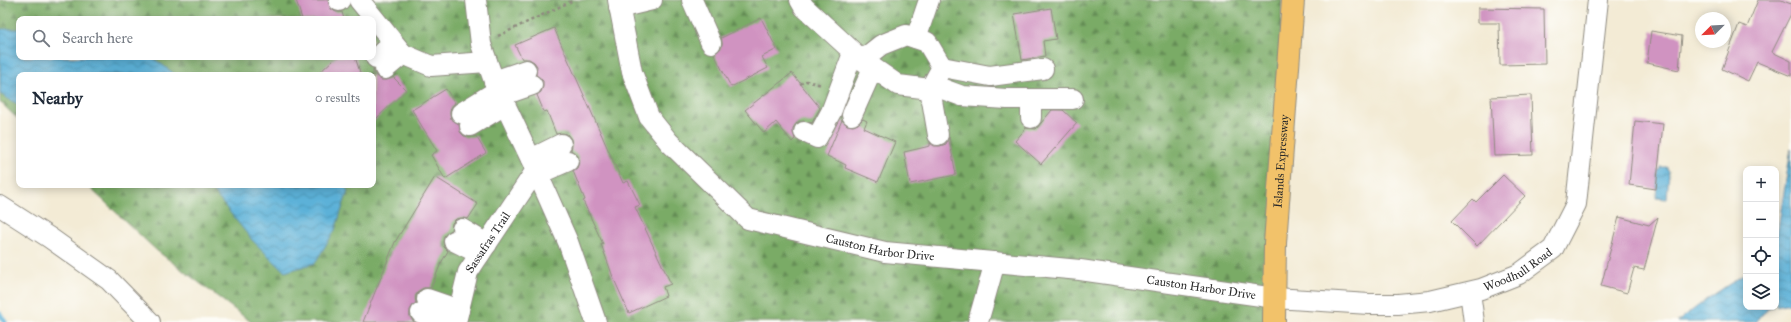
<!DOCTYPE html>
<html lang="en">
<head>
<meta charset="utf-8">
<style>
	body { margin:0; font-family:"IM FELL Great Primer",serif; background:#f2f2f3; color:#1f2937 }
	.controls { position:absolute; right:12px; bottom:12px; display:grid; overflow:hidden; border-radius:8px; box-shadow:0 2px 10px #0003 }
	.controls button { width:36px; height:36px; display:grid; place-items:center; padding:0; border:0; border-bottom:1px solid #e0e1e3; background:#fff; color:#1f2937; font:20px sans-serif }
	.compass { position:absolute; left:1695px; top:12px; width:36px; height:36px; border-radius:50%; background:#fff; box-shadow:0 2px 10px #0003; rotate:246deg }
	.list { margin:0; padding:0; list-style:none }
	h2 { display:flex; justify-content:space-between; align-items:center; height:52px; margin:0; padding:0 16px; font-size:17px }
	h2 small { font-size:13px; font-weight:400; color:#747a83 }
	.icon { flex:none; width:22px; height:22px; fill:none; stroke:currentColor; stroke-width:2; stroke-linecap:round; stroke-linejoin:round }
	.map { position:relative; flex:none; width:1791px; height:322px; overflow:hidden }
	.search { position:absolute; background:#fff; box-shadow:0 2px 10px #0003; left:16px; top:16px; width:360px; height:44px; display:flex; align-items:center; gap:10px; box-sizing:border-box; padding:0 14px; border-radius:8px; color:#747a83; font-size:15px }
	.panel { position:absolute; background:#fff; box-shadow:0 2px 10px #0003; left:16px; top:72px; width:360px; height:116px; border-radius:8px }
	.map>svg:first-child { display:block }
</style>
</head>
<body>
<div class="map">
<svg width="1791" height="322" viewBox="0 0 1791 322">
	<defs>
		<pattern id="forest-firs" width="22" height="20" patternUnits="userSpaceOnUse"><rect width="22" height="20" fill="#7aab66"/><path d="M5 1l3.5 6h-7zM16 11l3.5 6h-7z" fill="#648b54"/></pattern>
		<pattern id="water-waves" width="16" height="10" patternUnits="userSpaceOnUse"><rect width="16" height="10" fill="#5bb1d8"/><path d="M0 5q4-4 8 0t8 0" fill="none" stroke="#4b90af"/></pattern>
	</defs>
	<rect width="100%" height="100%" fill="#fdfcf7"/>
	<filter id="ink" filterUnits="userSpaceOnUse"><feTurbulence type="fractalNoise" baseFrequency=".025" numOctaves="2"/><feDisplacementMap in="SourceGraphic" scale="8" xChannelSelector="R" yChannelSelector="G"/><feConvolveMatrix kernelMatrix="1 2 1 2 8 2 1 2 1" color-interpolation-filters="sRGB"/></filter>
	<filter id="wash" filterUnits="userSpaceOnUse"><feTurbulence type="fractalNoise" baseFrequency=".012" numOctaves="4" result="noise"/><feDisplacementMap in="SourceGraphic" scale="16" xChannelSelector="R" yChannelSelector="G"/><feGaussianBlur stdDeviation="0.9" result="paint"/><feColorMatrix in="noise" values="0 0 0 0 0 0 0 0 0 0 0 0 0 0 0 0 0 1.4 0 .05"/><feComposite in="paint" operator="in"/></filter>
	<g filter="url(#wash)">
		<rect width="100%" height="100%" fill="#f3ebd5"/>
		<path fill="url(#forest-firs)" stroke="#526b48" fill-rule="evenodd" d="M0,0h1282l-11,322h-1020l-95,-72 -69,-65h286v-110h-354v45l-19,-18zM19,19h354v38h-354z"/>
		<g fill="url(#water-waves)" stroke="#436e82">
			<polygon points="0,29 19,29 19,57 152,57 176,75 19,75 19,105 0,94"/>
			<polygon points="1791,149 1791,303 1776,306 1776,240"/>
			<polygon points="1660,167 1667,167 1667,170 1669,171 1667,199 1656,198 1658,170 1660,170"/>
			<polygon points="208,185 344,185 348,191 335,230 315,263 285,272 252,240"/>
			<polygon points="1746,273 1746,307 1774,307 1768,308 1756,322 1677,322 1707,299"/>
		</g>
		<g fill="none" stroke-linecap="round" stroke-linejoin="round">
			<polyline stroke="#5bb1d8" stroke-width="5" points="0,314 5,322"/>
		</g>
		<g id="blocks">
			<g fill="#d093c1">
				<polygon points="296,0 328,0 331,9 336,12 342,12 344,19 302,19"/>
				<polygon points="1758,0 1781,0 1791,4 1791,14 1772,52 1791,61 1791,76 1757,62 1748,81 1722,69 1739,24 1747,27"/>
				<polygon points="1051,8 1056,39 1043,41 1045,56 1022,60 1014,14"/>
				<polygon points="1478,8 1544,9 1545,64 1500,65 1499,23 1478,23"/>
				<polygon points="761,18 777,49 762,57 768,68 731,87 714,54 720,49 722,44 721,38"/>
				<polygon points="554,28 623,183 628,181 640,205 635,207 671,284 663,287 666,296 629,313 613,277 601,244 603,244 583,201 585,200 573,171 577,168 579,162 578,156 571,150 572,145 571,139 567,134 562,133 556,134 547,111 544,112 537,95 541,92 543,87 543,81 536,75 537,66 534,62 529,59 522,59 515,45"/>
				<polygon points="1651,31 1682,36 1679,70 1647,63"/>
				<polygon points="336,57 355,57 361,75 317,75"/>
				<polygon points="373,69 376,76 381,80 387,80 393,77 406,90 373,122"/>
				<polygon points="792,73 820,108 812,123 803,121 797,123 793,128 793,133 795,139 792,142 776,122 764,133 745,110"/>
				<polygon points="446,89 455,103 451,108 450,113 451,119 459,124 460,132 464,136 470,137 476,136 486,153 445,179 431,155 437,151 412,110"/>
				<polygon points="1531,95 1533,155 1494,156 1491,97"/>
				<polygon points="1052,110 1063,110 1077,123 1041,164 1015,141 1026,128 1036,129"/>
				<polygon points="863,119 867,121 864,128 895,142 878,182 845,168 846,165 827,156 842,120 847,125 853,126 858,124"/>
				<polygon points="1635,121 1663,124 1656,189 1629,185"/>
				<polygon points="949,137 956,175 910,184 904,152 930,146 930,143 934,146 940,146 946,144"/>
				<polygon points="1503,175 1525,196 1477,246 1452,221 1473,199 1476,202"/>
				<polygon points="435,177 478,204 468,219 462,218 456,219 452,223 451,230 444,236 443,242 444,247 448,251 441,263 431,288 424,288 419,291 416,295 416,303 413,305 410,310 410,316 414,322 363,322 395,242"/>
				<polygon points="1619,217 1649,225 1658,217 1644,270 1634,268 1627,293 1601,286"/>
			</g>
		</g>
	</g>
	<g filter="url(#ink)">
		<use href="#blocks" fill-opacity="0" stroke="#8f8b80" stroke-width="1"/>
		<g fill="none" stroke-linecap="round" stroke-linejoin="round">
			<defs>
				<g id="minor">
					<polyline points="359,0 403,54 431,66 487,62"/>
					<polyline points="476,0 481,44 494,81 536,170 568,242 596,322"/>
					<path id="s1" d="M618,0l14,72 17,45 20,25 79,77 137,33 195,18 195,28 94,6h29l32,-3 51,-12 38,-15 34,-25 23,-45 22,-204"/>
					<polyline points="692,0 711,43"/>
					<polyline points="800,0 804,7 862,60 898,85 930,89 942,67 927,42 906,35 881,45 862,60"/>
					<polyline points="339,1 340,0"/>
					<polyline points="619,8 652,0"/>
					<polyline points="916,38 929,0"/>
					<polyline points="376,58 393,42"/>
					<polyline points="942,67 990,76 1043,69"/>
					<polyline points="385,69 403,54"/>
					<polyline points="494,81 526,70"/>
					<polyline points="932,85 962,96 1007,99 1073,99"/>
					<polyline points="930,89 938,135"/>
					<polyline points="500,96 532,85"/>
					<polyline points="461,113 498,90"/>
					<polyline points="852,115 873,68"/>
					<polyline points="1031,118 1031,99"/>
					<polyline points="470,126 505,105"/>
					<polyline points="804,132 817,138 831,112 853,53"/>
					<polyline points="531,159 561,144"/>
					<polyline points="538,174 568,161"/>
					<polyline points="0,206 50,238 109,280 150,322"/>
					<polyline points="462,229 487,244"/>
					<polyline points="454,241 480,254"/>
					<polyline points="1470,292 1474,322"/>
					<polyline points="427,299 459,310"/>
					<polyline points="421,313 454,322"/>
					<path id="s2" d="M456,322l12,-50 68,-102"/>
					<polyline points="978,322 995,262"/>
				</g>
				<g id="major">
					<path id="s3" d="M1274,322l1,-79 18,-243"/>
				</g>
			</defs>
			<use href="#minor" stroke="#8f8b80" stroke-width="22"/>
			<use href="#major" stroke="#8f8b80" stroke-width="24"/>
			<g stroke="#8f8b80" stroke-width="2.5" stroke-dasharray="3 3" stroke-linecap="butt">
				<polyline points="498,36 574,0"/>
				<polyline points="800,84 806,81 822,85"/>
			</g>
			<use href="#minor" stroke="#fff" stroke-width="20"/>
			<use href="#major" stroke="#f2c26a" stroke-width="22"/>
		</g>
	</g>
	<g text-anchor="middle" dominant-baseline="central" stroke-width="3.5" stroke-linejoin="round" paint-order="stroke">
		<g font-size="12" fill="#2b2b2b" stroke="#fdfcf7">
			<text stroke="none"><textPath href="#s3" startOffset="161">Islands Expressway</textPath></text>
			<text stroke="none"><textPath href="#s2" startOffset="87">Sassafras Trail</textPath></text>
			<text stroke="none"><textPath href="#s1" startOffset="399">Causton Harbor Drive</textPath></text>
			<text stroke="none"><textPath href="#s1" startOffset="1047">Woodhull Road</textPath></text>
			<text stroke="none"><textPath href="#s1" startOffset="723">Causton Harbor Drive</textPath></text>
		</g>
	</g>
</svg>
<div class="controls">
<button>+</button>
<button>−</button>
<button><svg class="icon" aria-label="locate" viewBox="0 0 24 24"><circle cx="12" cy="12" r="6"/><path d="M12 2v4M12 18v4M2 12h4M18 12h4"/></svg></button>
<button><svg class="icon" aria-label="layers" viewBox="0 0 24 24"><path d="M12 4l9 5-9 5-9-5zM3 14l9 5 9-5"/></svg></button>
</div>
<svg class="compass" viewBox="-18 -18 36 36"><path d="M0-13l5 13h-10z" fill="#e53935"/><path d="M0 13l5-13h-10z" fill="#747a83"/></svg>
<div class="search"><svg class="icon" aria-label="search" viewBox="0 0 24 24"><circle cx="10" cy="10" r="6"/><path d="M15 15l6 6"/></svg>Search here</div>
<section class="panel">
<h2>Nearby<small>0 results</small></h2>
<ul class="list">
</ul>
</section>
</div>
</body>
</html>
